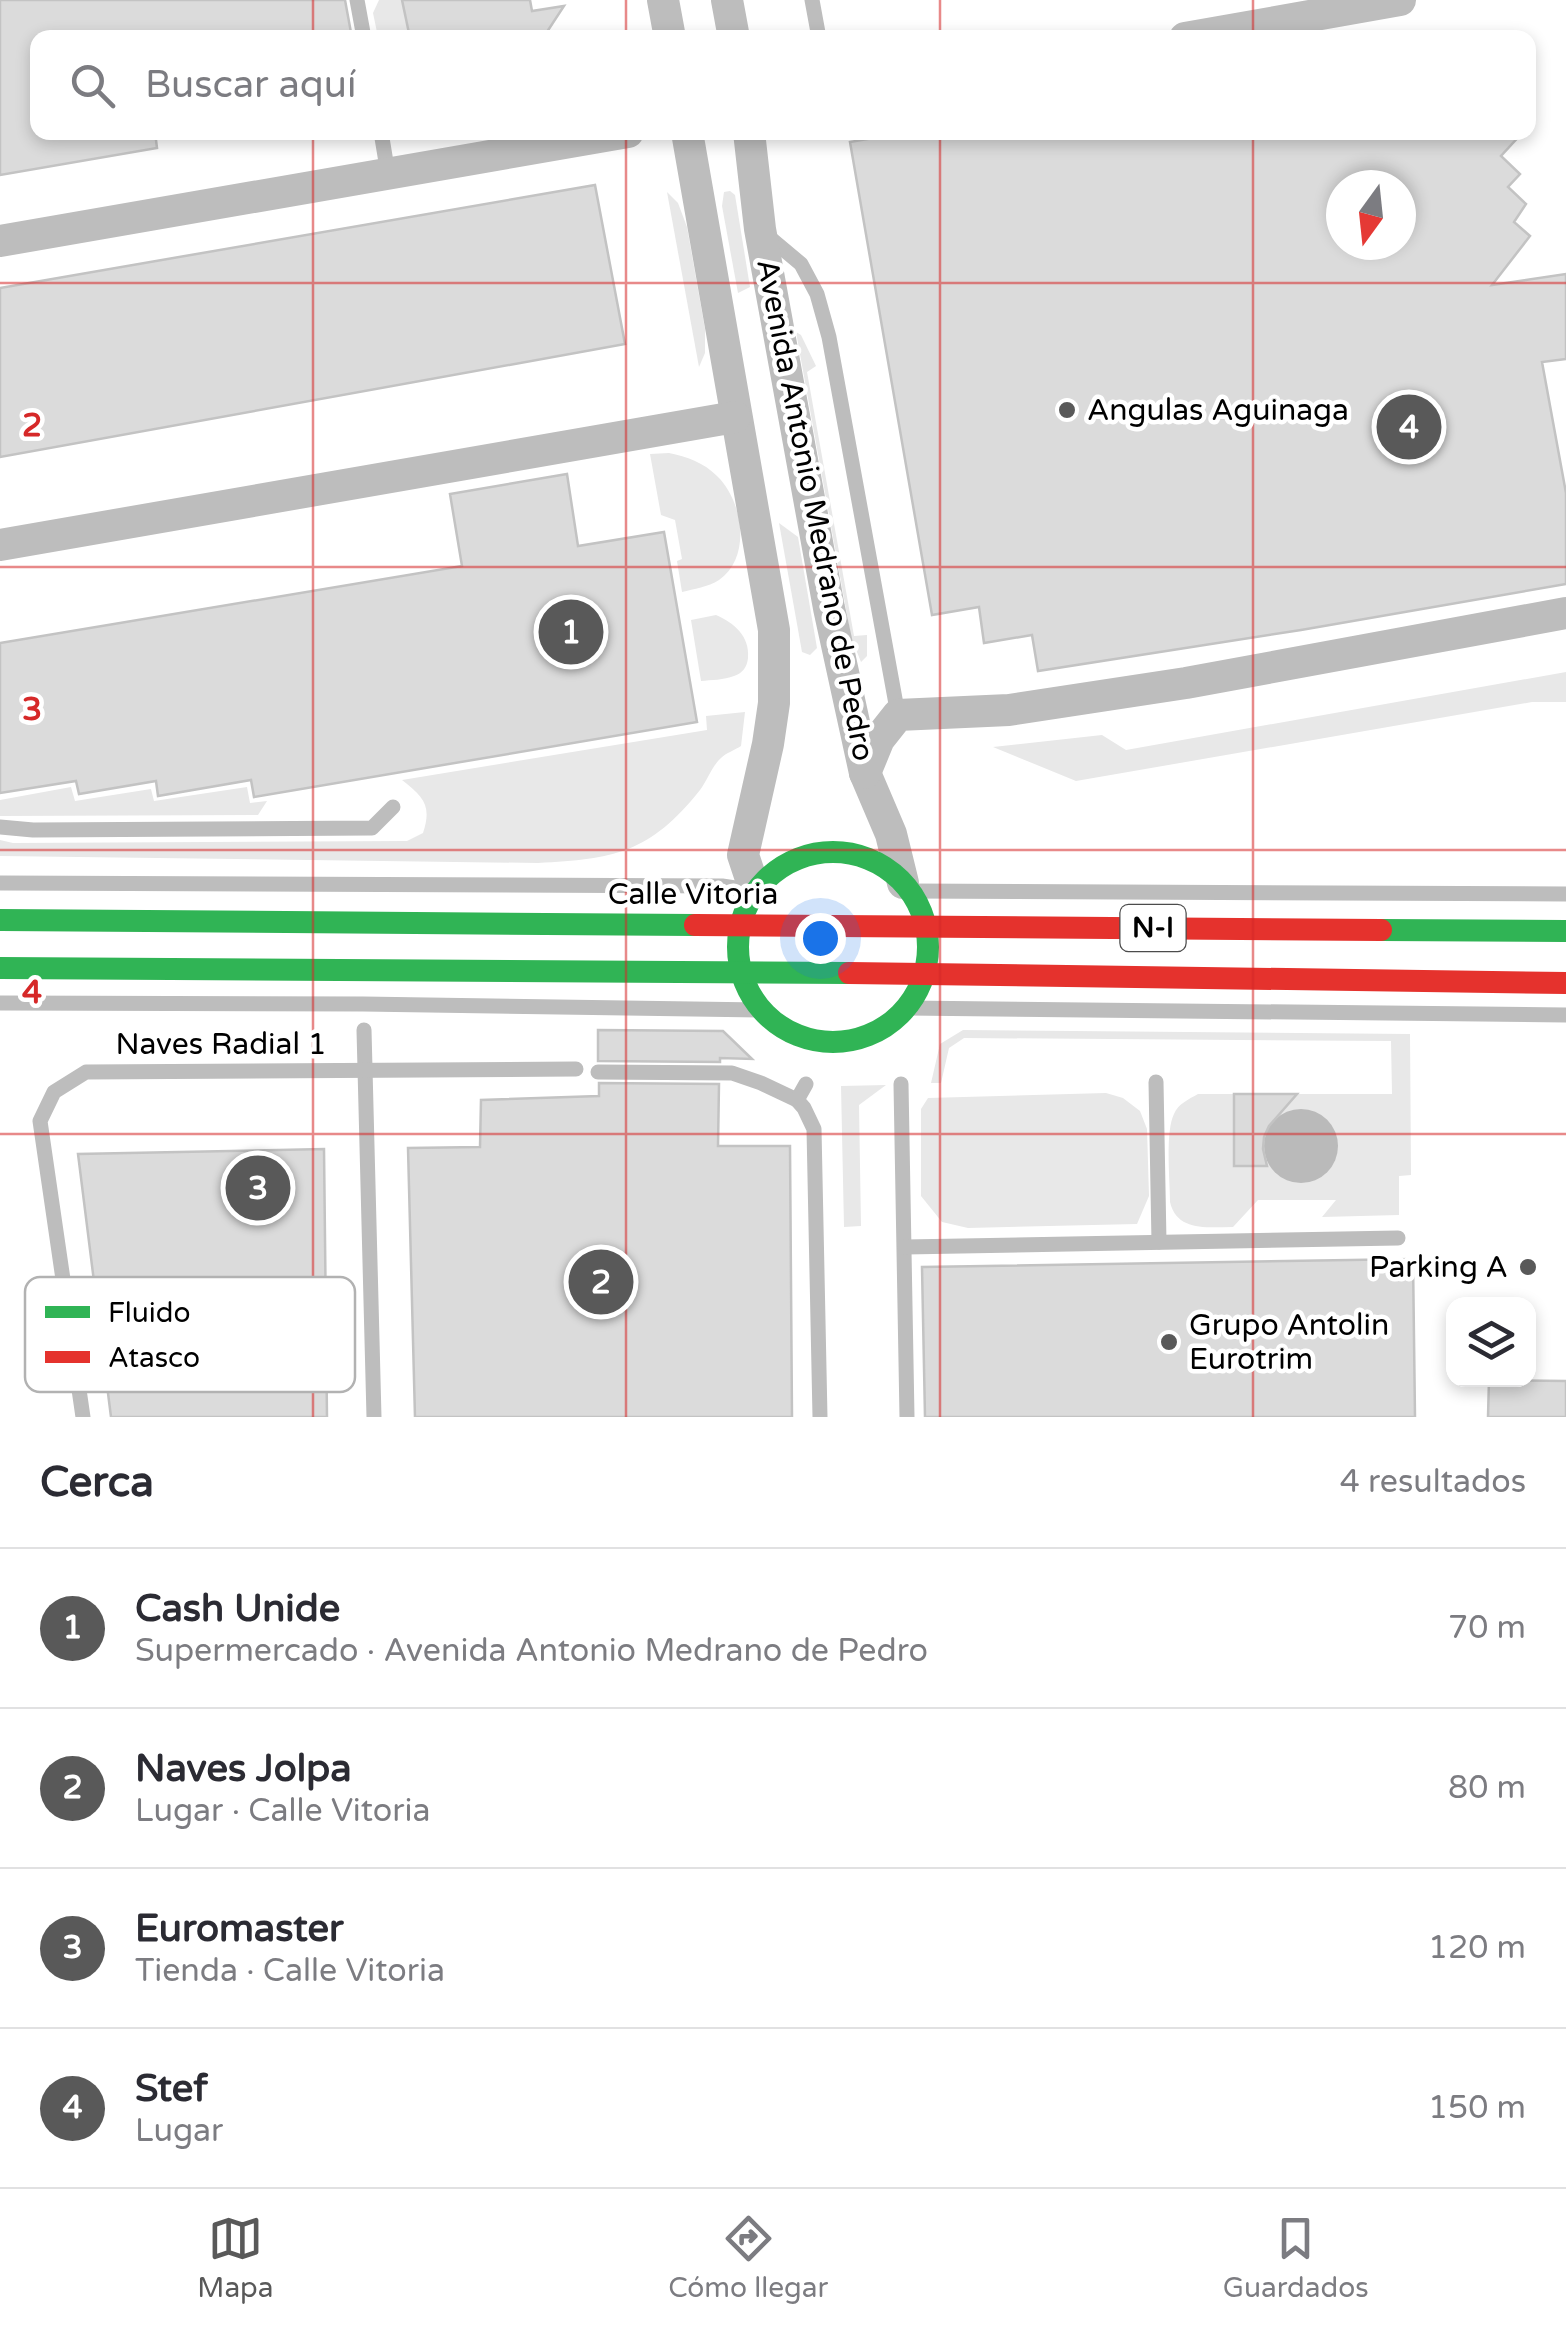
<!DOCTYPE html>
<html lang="es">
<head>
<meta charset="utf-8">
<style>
	body { margin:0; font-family:"Varela Round",sans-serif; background:#f2f2f3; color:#2b2b33 }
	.controls { position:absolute; right:30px; bottom:30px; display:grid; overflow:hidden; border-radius:20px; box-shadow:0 5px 15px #0003 }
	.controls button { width:90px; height:90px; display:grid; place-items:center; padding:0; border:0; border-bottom:2px solid #e1e1e2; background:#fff; color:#2b2b33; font:50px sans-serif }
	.compass { position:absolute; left:1326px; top:170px; width:90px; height:90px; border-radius:50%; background:#fff; box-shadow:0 5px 15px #0003; rotate:195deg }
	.you { position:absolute; left:820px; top:938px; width:35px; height:35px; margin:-25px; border:8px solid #fff; border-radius:50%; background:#1a73e8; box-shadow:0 0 0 15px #1a73e833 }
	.badge { display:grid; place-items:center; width:65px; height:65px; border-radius:50%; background:#595959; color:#fff; font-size:32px; font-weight:700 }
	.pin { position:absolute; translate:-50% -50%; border:5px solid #fff; box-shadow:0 2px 10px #0006 }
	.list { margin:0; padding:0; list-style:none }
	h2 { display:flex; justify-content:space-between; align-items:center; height:130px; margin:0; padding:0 40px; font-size:42px }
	h2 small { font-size:32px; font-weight:400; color:#7c7c81 }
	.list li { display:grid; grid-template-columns:65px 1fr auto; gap:30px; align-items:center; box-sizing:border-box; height:160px; padding:0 40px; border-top:2px solid #e1e1e2 }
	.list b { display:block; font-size:38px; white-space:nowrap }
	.list p { margin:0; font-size:32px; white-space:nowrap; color:#7c7c81 }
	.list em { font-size:32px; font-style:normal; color:#7c7c81 }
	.icon { flex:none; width:55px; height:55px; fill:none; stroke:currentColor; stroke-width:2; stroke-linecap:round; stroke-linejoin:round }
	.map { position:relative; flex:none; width:1566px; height:1417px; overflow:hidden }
	.search { position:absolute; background:#fff; box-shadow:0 5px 15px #0003; left:30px; right:30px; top:30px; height:110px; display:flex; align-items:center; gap:25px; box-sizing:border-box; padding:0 35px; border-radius:20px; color:#7c7c81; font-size:38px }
	.sheet { height:770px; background:#fff }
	nav { display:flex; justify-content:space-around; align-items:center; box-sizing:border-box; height:140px; border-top:2px solid #e1e1e2; background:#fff; font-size:28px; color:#7c7c81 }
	nav a { display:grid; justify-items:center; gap:5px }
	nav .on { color:#595959 }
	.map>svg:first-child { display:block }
</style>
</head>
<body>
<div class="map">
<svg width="1566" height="1417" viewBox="0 0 1566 1417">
	<rect width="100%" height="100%" fill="#fff"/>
	<g fill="#e8e8e8">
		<polygon points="379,0 402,0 409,33 395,37 378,37 373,13"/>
		<polygon points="730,191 735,195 750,287 738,293 722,206 724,192"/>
		<polygon points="667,192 678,203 687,227 705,329 705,353 699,367"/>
		<polygon points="796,332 801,335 816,366 807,372 854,636 867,635 867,656 861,662 851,637"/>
		<path d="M669,453c18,4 34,9 48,23 26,25 35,81 2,104 -11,7 -25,9 -37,12l-5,-31 5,-2 -7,-39 -14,-5 -11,-61z"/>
		<polygon points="779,523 798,537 817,648 810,655 802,652"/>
		<path d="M716,615c18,8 34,21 32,43 -1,9 -5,15 -14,18 -10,4 -23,4 -33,5l-10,-61z"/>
		<polygon points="1566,672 1566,702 1532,702 1076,781 993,747 1102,735 1126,750"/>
		<path d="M745,712l-4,34c-6,4 -15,7 -20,12 -9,8 -14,23 -21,32 -50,63 -86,69 -162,73l-538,-7v-16l13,3 394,-2 16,-8c9,-27 1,-36 -21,-53l305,-50 -1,-14z"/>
		<polygon points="71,787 75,801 151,789 154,801 247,787 250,803 267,801 258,815 0,816 0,800"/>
		<path d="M963,1030l447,4 1,141 -12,1v39l-77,2 14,-17h-78l-25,27c-25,0 -56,5 -63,-25 0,-21 -5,-70 4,-88 4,-10 15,-15 24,-20h194l-1,-53 -427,-3 -15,10 -8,35h-10l9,-39z"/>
		<polygon points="886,1085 859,1105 861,1226 844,1227 841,1086"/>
		<polygon points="1106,1093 1123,1098 1140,1111 1147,1129 1149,1196 1137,1224 968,1228 942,1222 921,1196 921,1109 928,1098"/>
	</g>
	<circle fill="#bababa" cx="1301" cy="1146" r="37"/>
	<g fill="#dbdbdb" stroke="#c3c3c3" stroke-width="2.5" fill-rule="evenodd">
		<polygon points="0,0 345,0 352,38 38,38 38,132 155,132 157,148 0,175"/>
		<polygon points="402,0 530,0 532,11 564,6 543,38 410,38"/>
		<path d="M908,132h615l-22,24 19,18 -12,13 18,17 -12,18 16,14 -38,49 74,-11v85l-24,3 24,131v91l-265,46 -263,41 -6,-36 -48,8 -5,-36 -47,8 -82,-473zM1341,185h60v60h-60z"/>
		<polygon points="595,185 625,344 0,457 0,288"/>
		<polygon points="567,474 578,546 664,532 697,722 254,797 251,780 158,796 156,781 79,794 76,781 0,793 0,643 462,566 450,494"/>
		<polygon points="598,1030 723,1031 752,1059 720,1058 720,1062 598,1061"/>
		<polygon points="599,1083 719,1084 718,1146 790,1146 792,1417 415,1417 408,1148 480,1147 481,1100 599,1096"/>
		<polygon points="1234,1094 1297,1094 1269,1126 1264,1137 1263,1149 1267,1166 1234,1166"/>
		<polygon points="324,1149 327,1417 111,1417 78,1154"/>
		<polygon points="1413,1259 1415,1417 925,1417 922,1267"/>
		<polygon points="1489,1380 1566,1381 1566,1417 1488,1417"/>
	</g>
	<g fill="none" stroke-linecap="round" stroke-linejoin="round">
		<g stroke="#bdbdbd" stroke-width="15">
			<polyline points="357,0 364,38"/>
			<polyline points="812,0 819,38"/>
			<polyline points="381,132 388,174"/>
			<polyline points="764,233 801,264 817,294 829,337 898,715"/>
			<polyline points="0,827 33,830 372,828 393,807"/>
			<polyline points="0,883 722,886 755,891"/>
			<polyline points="910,891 1566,894"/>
			<polyline points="0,1003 363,1004 760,1010"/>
			<polyline points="907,1008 1566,1015"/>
			<polyline points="364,1030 374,1417"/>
			<polyline points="598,1072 732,1073 761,1083 797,1100"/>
			<polyline points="1156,1082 1159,1242"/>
			<polyline points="806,1084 797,1100 804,1108 814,1129 820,1417"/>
			<polyline points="901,1084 907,1417"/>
			<polyline points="905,1247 1398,1238"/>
			<polyline points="83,1417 40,1121 54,1092 86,1072 576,1069"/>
		</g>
		<g stroke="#bdbdbd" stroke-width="32">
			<polyline points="663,0 670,38"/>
			<polyline points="727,0 734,38"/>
			<polyline points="1185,38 1400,0"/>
			<polyline points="687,132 774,630 774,703 768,744 743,855 755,891"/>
			<polyline points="749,132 760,229 829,608 865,773 891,834 903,883"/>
			<polyline points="0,241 628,132"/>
			<polyline points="0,545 735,417"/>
			<polyline points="865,773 879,739 898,715 1009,710 1186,683 1566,613"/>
		</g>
		<g stroke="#30b455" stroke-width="22">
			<circle cx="833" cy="947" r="95"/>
			<polyline points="0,920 695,925"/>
			<polyline points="1381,930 1566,931"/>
			<polyline points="0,968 849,973"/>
		</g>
		<g stroke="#e5322d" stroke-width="22">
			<polyline points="695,925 1381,930"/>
			<polyline points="849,973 1566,983"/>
		</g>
	</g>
	<path fill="none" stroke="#d62828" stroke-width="2.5" stroke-opacity="0.55" d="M313,0v38M626,0v38M940,0v38M1253,0v38M313,132v1285M626,132v1285M940,132v1285M1253,132v1285M0,283h1566M0,567h1566M0,850h1566M0,1134h1566"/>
	<g fill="#595959" stroke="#fff" stroke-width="4">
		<circle cx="1067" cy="410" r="10"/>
		<circle cx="1528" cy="1267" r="10"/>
		<circle cx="1169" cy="1342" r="10"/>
	</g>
	<g text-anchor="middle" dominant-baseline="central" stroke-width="9" stroke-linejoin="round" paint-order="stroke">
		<rect fill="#fff" stroke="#4c4c4c" stroke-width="2.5" x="1120.5" y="905" width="65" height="46" rx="8"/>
		<g font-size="28" font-weight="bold" fill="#000">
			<text x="1153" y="928">N-I</text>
		</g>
		<g font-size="30" fill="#000" stroke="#fff" text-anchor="start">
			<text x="1087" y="410">Angulas Aguinaga</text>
			<text x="1508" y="1267" text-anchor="end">Parking A</text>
			<text x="1189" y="1325">Grupo Antolin<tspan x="1189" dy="34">Eurotrim</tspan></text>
		</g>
		<g font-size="30" fill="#000" stroke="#fff">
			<text transform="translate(815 510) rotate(79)">Avenida Antonio Medrano de Pedro</text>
			<text x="693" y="894">Calle Vitoria</text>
			<text x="221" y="1044">Naves Radial 1</text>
		</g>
	</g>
	<rect x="25" y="1277" width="330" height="115" rx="15" fill="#fff" stroke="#b2b2b2" stroke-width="2.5"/>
	<rect x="45" y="1306" width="45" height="12" fill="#30b455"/>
	<rect x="45" y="1351" width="45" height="12" fill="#e5322d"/>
	<g font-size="28" fill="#000">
		<text x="108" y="1322">Fluido</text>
		<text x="108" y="1367">Atasco</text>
	</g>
	<g font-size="32" text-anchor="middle" font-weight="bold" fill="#d62828" stroke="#fff" stroke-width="9" stroke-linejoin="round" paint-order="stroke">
		<text x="32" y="436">2</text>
		<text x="32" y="720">3</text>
		<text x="32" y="1003">4</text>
	</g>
</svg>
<div class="controls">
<button><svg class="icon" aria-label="layers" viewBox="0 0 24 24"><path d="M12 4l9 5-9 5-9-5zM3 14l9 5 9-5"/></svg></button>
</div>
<svg class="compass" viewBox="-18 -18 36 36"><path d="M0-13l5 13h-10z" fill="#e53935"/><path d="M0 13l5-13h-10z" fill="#7c7c81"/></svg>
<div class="you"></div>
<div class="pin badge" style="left:571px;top:632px">1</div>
<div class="pin badge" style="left:601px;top:1282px">2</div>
<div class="pin badge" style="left:258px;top:1188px">3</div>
<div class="pin badge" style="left:1409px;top:427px">4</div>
<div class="search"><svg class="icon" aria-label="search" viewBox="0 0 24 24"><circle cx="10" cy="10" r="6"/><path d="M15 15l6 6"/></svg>Buscar aquí</div>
</div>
<section class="sheet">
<h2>Cerca<small>4 resultados</small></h2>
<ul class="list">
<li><span class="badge">1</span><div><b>Cash Unide</b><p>Supermercado · Avenida Antonio Medrano de Pedro</p></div><em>70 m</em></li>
<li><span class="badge">2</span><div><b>Naves Jolpa</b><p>Lugar · Calle Vitoria</p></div><em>80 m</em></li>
<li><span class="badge">3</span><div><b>Euromaster</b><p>Tienda · Calle Vitoria</p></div><em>120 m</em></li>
<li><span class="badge">4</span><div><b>Stef</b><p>Lugar</p></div><em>150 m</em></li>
</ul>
</section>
<nav>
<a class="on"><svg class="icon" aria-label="map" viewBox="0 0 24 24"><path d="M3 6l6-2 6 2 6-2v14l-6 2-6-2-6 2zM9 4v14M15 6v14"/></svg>Mapa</a>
<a><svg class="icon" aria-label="directions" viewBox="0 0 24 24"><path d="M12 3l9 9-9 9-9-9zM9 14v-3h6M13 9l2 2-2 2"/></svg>Cómo llegar</a>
<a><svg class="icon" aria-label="saved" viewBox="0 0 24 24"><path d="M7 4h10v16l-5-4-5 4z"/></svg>Guardados</a>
</nav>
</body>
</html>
